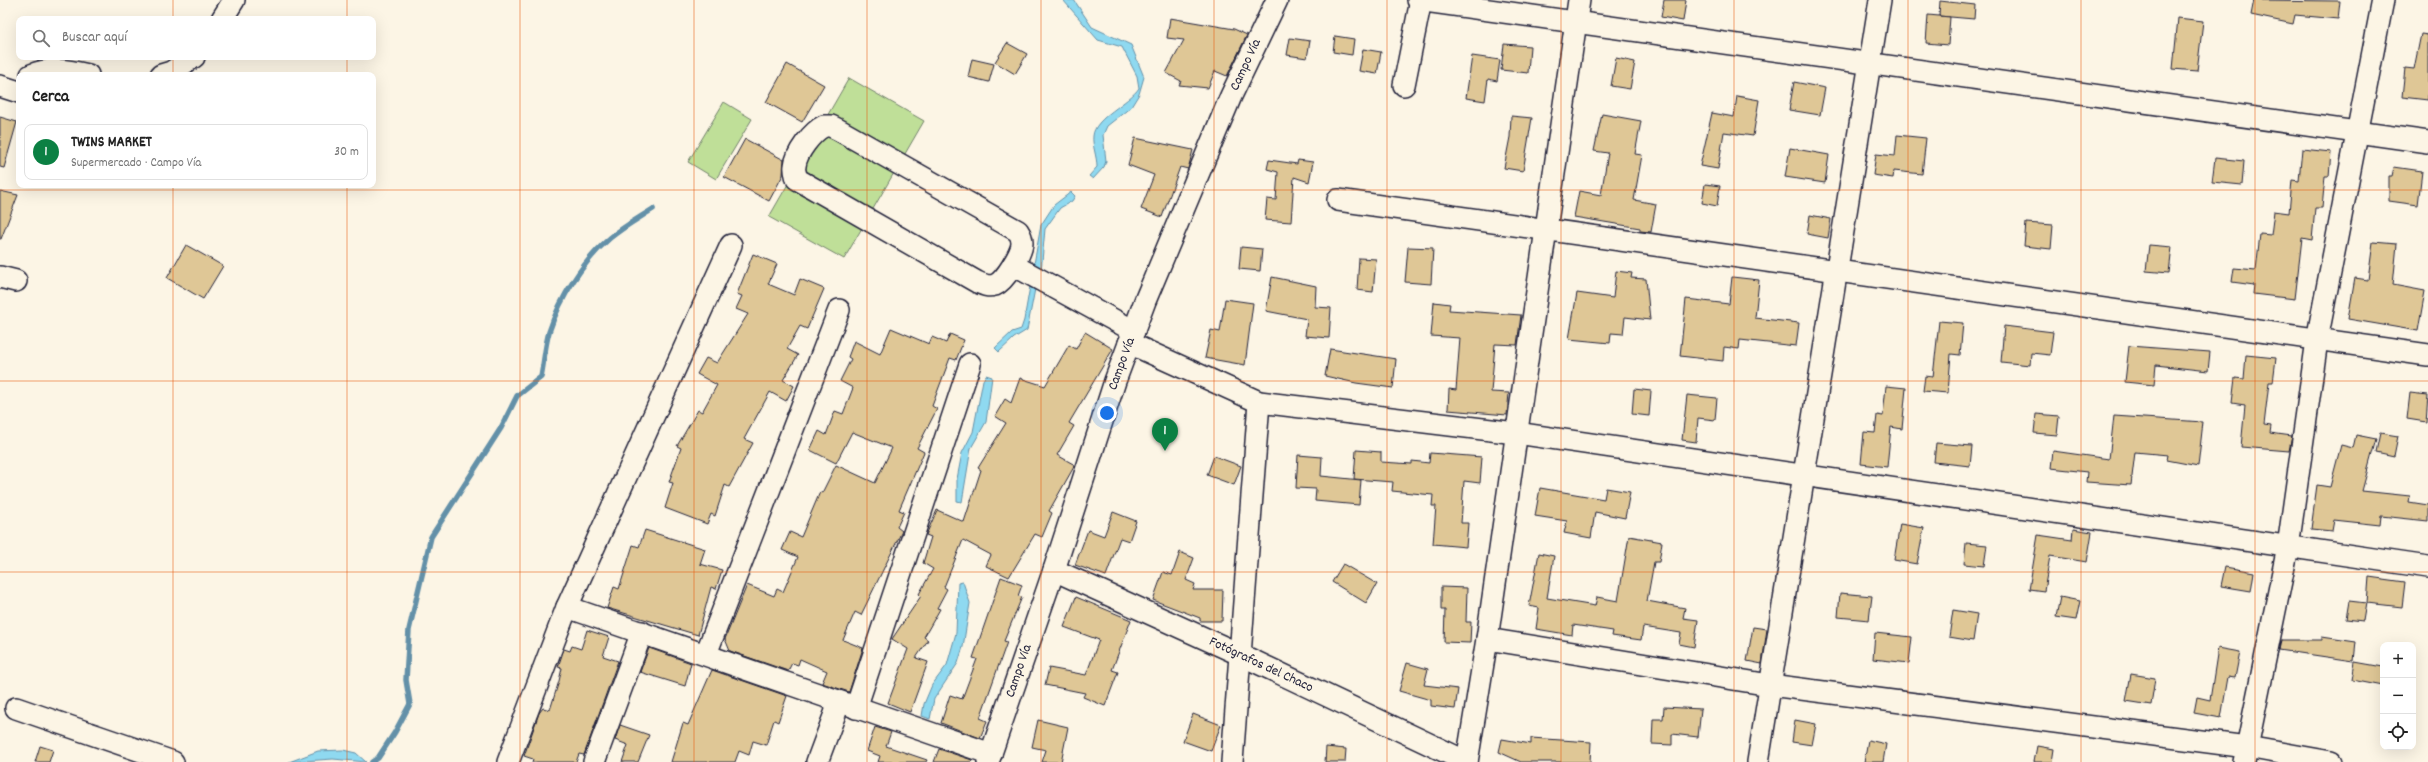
<!DOCTYPE html>
<html lang="es">
<head>
<meta charset="utf-8">
<style>
	body { margin:0; font-family:Dekko,sans-serif; background:#f2f2f2; color:#222 }
	.controls { position:absolute; right:12px; bottom:12px; display:grid; overflow:hidden; border-radius:8px; box-shadow:0 4px 16px #0002 }
	.controls button { width:36px; height:36px; display:grid; place-items:center; padding:0; border:0; border-bottom:1px solid #e0e0e0; background:#fff; color:#222; font:20px sans-serif }
	.you { position:absolute; left:1107px; top:413px; width:14px; height:14px; margin:-10px; border:3px solid #fff; border-radius:50%; background:#1a73e8; box-shadow:0 0 0 6px #1a73e833 }
	.badge { display:grid; place-items:center; width:26px; height:26px; border-radius:50%; background:#0b8043; color:#fff; font-size:13px; font-weight:700 }
	.pin { position:absolute; translate:-50% -33px; filter:drop-shadow(0 1px 2px #0008) }
	.pin::after { content:''; position:absolute; top:21px; width:14px; height:12px; background:inherit; clip-path:polygon(0 0,100% 0,50% 100%) }
	.list { margin:0; padding:0; list-style:none }
	h2 { display:flex; justify-content:space-between; align-items:center; height:52px; margin:0; padding:0 16px; font-size:17px }
	h2 small { font-size:13px; font-weight:400; color:#767676 }
	.list li { display:grid; grid-template-columns:26px 1fr auto; gap:12px; align-items:center; box-sizing:border-box; height:56px; margin:0 8px 8px; padding:0 8px; border:1px solid #e0e0e0; border-radius:8px }
	.list b { display:block; font-size:15px; white-space:nowrap }
	.list p { margin:0; font-size:13px; white-space:nowrap; color:#767676 }
	.list em { font-size:13px; font-style:normal; color:#767676 }
	.icon { flex:none; width:22px; height:22px; fill:none; stroke:currentColor; stroke-width:2; stroke-linecap:round; stroke-linejoin:round }
	.map { position:relative; flex:none; width:2428px; height:762px; overflow:hidden }
	.search { position:absolute; background:#fff; box-shadow:0 4px 16px #0002; left:16px; top:16px; width:360px; height:44px; display:flex; align-items:center; gap:10px; box-sizing:border-box; padding:0 14px; border-radius:8px; color:#767676; font-size:15px }
	.panel { position:absolute; background:#fff; box-shadow:0 4px 16px #0002; left:16px; top:72px; width:360px; height:116px; border-radius:8px }
	.map>svg:first-child { display:block }
</style>
</head>
<body>
<div class="map">
<svg width="2428" height="762" viewBox="0 0 2428 762">
	<rect width="100%" height="100%" fill="#fcf5e5"/>
	<filter id="ink" filterUnits="userSpaceOnUse"><feTurbulence type="fractalNoise" baseFrequency=".025" numOctaves="2"/><feDisplacementMap in="SourceGraphic" scale="8" xChannelSelector="R" yChannelSelector="G"/><feConvolveMatrix kernelMatrix="1 2 1 2 8 2 1 2 1" color-interpolation-filters="sRGB"/></filter>
	<g filter="url(#ink)">
		<g fill="#bfdf98" stroke="#70806a">
			<polygon points="849,78 924,121 844,259 769,217"/>
			<polygon points="724,102 752,119 716,179 688,162"/>
		</g>
		<g fill="#8fd9f0" stroke="#6390a8">
			<path d="M1063,0h11l18,27 39,18 13,32 -5,17 -8,13 -24,19 -4,9 3,26 -2,6 -11,12 -4,-3 8,-9c0,-11 -5,-21 -4,-31 1,-18 36,-33 46,-48l-2,-12 -15,-29 -24,-7z"/>
			<polygon points="1071,192 1075,196 1072,201 1060,208 1045,229 1041,272 1035,289 1027,330 1014,338 999,352 995,348 1012,332 1021,329 1024,320 1041,225 1054,205"/>
			<polygon points="986,375 992,377 986,422 971,448 962,502 957,501 957,479 962,453 973,432 983,380"/>
			<polygon points="963,582 970,603 963,647 958,663 934,699 930,719 922,716 924,704 932,685 947,665 956,633 958,583"/>
			<polygon points="343,750 356,753 366,762 333,759 289,762 318,751"/>
		</g>
		<g fill="none" stroke-linecap="round" stroke-linejoin="round">
			<path stroke="#6390a8" stroke-width="5.5" d="M372,762l6,-4 17,-26 15,-28 -4,-24 3,-50 22,-93 70,-109 16,-32 24,-19c3,-15 4,-31 8,-45 11,-34 34,-71 61,-94 13,-11 29,-20 43,-29"/>
		</g>
		<g fill="#dfc796" stroke="#22223b">
			<polygon points="1664,0 1686,0 1683,21 1661,17"/>
			<polygon points="2254,0 2340,1 2338,19 2295,15 2293,24 2251,15"/>
			<polygon points="1940,1 1975,5 1974,19 1939,16"/>
			<polygon points="1928,15 1950,17 1948,45 1926,43"/>
			<polygon points="1170,18 1234,29 1247,35 1227,76 1215,71 1208,88 1179,85 1181,81 1166,73 1184,40 1167,38"/>
			<polygon points="2178,18 2203,21 2197,71 2173,69"/>
			<polygon points="2421,34 2428,35 2428,100 2402,97 2405,68 2414,69"/>
			<polygon points="1335,36 1354,39 1352,55 1333,52"/>
			<polygon points="1290,38 1310,41 1307,58 1287,55"/>
			<polygon points="1007,43 1027,54 1015,74 995,62"/>
			<polygon points="1504,44 1530,46 1528,73 1501,70"/>
			<polygon points="1363,49 1381,52 1377,74 1359,71"/>
			<polygon points="1472,56 1500,60 1497,81 1488,79 1485,101 1466,98"/>
			<polygon points="1616,58 1635,62 1630,89 1611,86"/>
			<polygon points="972,59 994,64 989,82 968,77"/>
			<polygon points="787,64 824,85 802,122 766,102"/>
			<polygon points="1794,82 1825,88 1820,115 1789,110"/>
			<polygon points="1737,96 1759,100 1753,136 1724,132 1718,169 1700,166 1712,113 1734,117"/>
			<polygon points="1602,114 1641,121 1635,154 1642,155 1634,200 1656,204 1651,232 1640,231 1640,228 1574,217 1579,191 1601,195 1608,153 1594,151"/>
			<polygon points="1511,116 1532,118 1523,171 1504,168 1510,137"/>
			<polygon points="0,117 17,122 4,168 0,167"/>
			<polygon points="1897,135 1926,138 1922,174 1894,171 1893,178 1873,175 1876,154 1895,156"/>
			<polygon points="1135,138 1193,150 1188,169 1180,167 1162,217 1141,209 1154,175 1128,165"/>
			<polygon points="745,139 784,160 783,175 769,201 724,177"/>
			<polygon points="1790,148 1829,155 1825,183 1785,177"/>
			<polygon points="2302,149 2331,152 2329,176 2325,176 2322,208 2315,208 2312,240 2302,238 2295,299 2253,294 2254,285 2232,282 2234,268 2256,270 2260,234 2271,235 2274,211 2289,213 2292,180 2299,181"/>
			<polygon points="2215,158 2244,161 2242,185 2212,182"/>
			<polygon points="1269,160 1297,164 1298,160 1313,162 1309,182 1294,177 1291,222 1265,220 1267,199 1276,200 1278,172 1267,169"/>
			<polygon points="2394,167 2422,171 2418,205 2389,201 2389,176 2392,176"/>
			<polygon points="1705,184 1720,186 1717,206 1702,203"/>
			<polygon points="0,191 18,195 1,239 0,239"/>
			<polygon points="1810,215 1831,219 1828,238 1807,234"/>
			<polygon points="2026,223 2053,225 2051,249 2024,246"/>
			<polygon points="2373,242 2397,244 2393,285 2425,291 2418,331 2348,319 2355,278 2368,280"/>
			<polygon points="186,245 223,266 203,299 167,278"/>
			<polygon points="2149,245 2172,247 2169,273 2146,271"/>
			<polygon points="1241,247 1262,249 1260,271 1239,269"/>
			<polygon points="1408,247 1433,248 1431,284 1405,282"/>
			<polygon points="753,254 777,264 768,284 794,295 800,279 824,289 807,329 800,326 787,349 798,355 783,380 794,386 786,401 770,392 744,439 753,443 729,487 725,485 715,516 711,514 707,524 665,508 673,483 669,482 681,448 677,446 698,410 702,412 717,385 697,374 706,358 717,363 748,314 736,309 742,296 737,294"/>
			<polygon points="1359,258 1376,259 1373,292 1357,290"/>
			<polygon points="1616,271 1632,273 1631,278 1646,279 1650,320 1625,317 1623,334 1611,333 1610,343 1569,339 1577,293 1613,298"/>
			<polygon points="1272,277 1316,286 1315,307 1331,308 1329,338 1305,336 1307,319 1266,311"/>
			<polygon points="1732,277 1759,280 1755,318 1799,323 1796,346 1740,340 1739,349 1724,347 1723,361 1680,356 1686,299 1729,304"/>
			<polygon points="1225,299 1253,303 1245,365 1205,358 1211,330 1220,332"/>
			<polygon points="1434,302 1450,304 1449,310 1521,315 1517,345 1495,344 1491,392 1509,393 1507,415 1448,410 1449,389 1456,390 1460,338 1431,336"/>
			<polygon points="1939,321 1963,323 1960,355 1951,354 1948,393 1923,391 1925,376 1933,377"/>
			<polygon points="2004,326 2053,332 2050,355 2031,353 2030,365 2001,362"/>
			<polygon points="891,328 929,344 932,337 946,343 950,334 964,340 956,360 950,358 932,406 937,409 917,448 924,452 899,510 904,512 897,527 902,531 861,615 855,612 843,640 863,648 849,692 822,683 827,671 800,659 798,665 792,663 788,671 730,651 725,639 747,585 774,596 777,589 783,592 798,557 782,550 790,532 801,537 820,492 822,493 836,465 875,483 892,448 852,432 836,463 810,450 819,431 826,435 835,411 843,414 853,388 840,381 851,359 848,357 854,341 880,354"/>
			<polygon points="1085,332 1113,349 1069,423 1074,426 1057,455 1075,465 1049,511 1052,513 1042,537 1035,534 1009,577 986,566 991,555 963,540 944,587 947,589 937,608 940,609 924,637 928,640 916,658 928,662 910,712 888,703 908,649 892,639 921,596 919,594 933,569 923,563 931,537 926,535 937,510 964,522 981,470 978,468 1006,423 995,416 1005,399 1011,403 1020,378 1045,386 1069,345 1076,349"/>
			<polygon points="2129,346 2210,352 2208,371 2156,365 2154,385 2125,382"/>
			<polygon points="1330,349 1396,359 1393,388 1356,383 1325,376"/>
			<polygon points="2246,355 2276,358 2273,382 2269,382 2264,425 2271,426 2270,433 2292,436 2289,451 2241,447 2245,405 2232,403 2235,378 2244,379"/>
			<polygon points="1886,386 1906,388 1902,429 1891,427 1887,467 1861,464 1864,432 1875,433 1877,415 1883,416"/>
			<polygon points="1634,389 1651,391 1649,416 1632,414"/>
			<polygon points="2410,393 2428,395 2426,422 2407,419"/>
			<polygon points="1687,395 1717,398 1715,420 1698,418 1696,442 1682,440"/>
			<polygon points="2036,414 2059,416 2057,435 2034,433"/>
			<polygon points="2114,416 2203,422 2198,466 2167,460 2168,455 2135,452 2131,485 2086,482 2087,472 2051,468 2053,451 2109,459"/>
			<polygon points="2380,433 2398,436 2394,456 2376,452"/>
			<polygon points="2356,435 2376,439 2362,491 2410,496 2409,502 2428,505 2428,521 2381,516 2380,525 2334,520 2332,531 2311,529 2317,485 2330,487 2341,445 2353,448"/>
			<polygon points="1936,443 1972,446 1970,466 1934,462"/>
			<polygon points="1356,450 1381,452 1381,462 1412,464 1412,461 1429,463 1430,453 1482,457 1480,483 1464,481 1461,523 1468,523 1466,547 1433,544 1436,506 1432,506 1433,495 1392,491 1393,482 1354,479"/>
			<polygon points="1298,455 1322,457 1321,476 1361,480 1359,505 1315,501 1316,489 1296,488"/>
			<polygon points="1214,456 1241,466 1234,485 1207,475"/>
			<polygon points="1540,488 1604,499 1606,488 1630,492 1625,518 1595,512 1591,538 1564,533 1567,521 1535,516"/>
			<polygon points="1113,512 1136,521 1129,541 1120,538 1106,576 1075,565 1088,530 1104,536"/>
			<polygon points="1900,524 1924,528 1917,564 1894,560"/>
			<polygon points="2073,529 2092,532 2087,562 2050,556 2044,591 2029,589 2038,535 2072,540"/>
			<polygon points="645,530 705,549 700,564 722,570 716,589 711,587 698,635 607,608 614,587 619,589 633,545 639,547"/>
			<polygon points="1629,536 1662,542 1659,562 1654,562 1647,601 1685,608 1683,618 1698,620 1694,647 1679,644 1681,633 1643,627 1641,640 1612,636 1613,631 1573,625 1572,635 1536,629 1539,608 1529,606 1539,553 1554,556 1547,598 1595,606 1597,597 1618,601"/>
			<polygon points="1966,543 1987,545 1984,566 1964,564"/>
			<polygon points="1180,552 1194,558 1186,580 1195,584 1193,590 1223,590 1222,621 1200,621 1200,618 1153,600 1163,572 1172,575"/>
			<polygon points="1343,564 1377,584 1366,603 1332,582"/>
			<polygon points="2225,567 2254,572 2251,591 2221,586"/>
			<polygon points="1001,577 1022,585 1018,596 1022,597 1004,641 1007,642 980,718 987,721 980,738 941,723 950,695 962,699 977,659 973,658"/>
			<polygon points="2369,577 2405,582 2402,607 2367,603"/>
			<polygon points="1441,587 1467,588 1466,622 1471,622 1470,643 1444,642 1445,610 1441,610"/>
			<polygon points="1840,593 1872,596 1869,620 1838,617"/>
			<polygon points="1076,597 1131,620 1112,670 1118,672 1105,706 1083,697 1085,693 1045,685 1049,668 1086,675 1099,640 1064,627"/>
			<polygon points="2060,597 2080,601 2076,620 2056,617"/>
			<polygon points="2349,601 2366,603 2363,621 2346,619"/>
			<polygon points="1953,610 1977,614 1973,641 1949,637"/>
			<polygon points="1753,627 1767,629 1762,664 1747,661"/>
			<polygon points="587,630 609,637 603,656 618,661 584,755 579,754 576,762 532,762 533,759 524,756 539,713 543,708 550,710 559,681 562,668 558,667 564,649 570,651 572,646 581,649"/>
			<polygon points="1875,633 1912,637 1909,663 1873,659"/>
			<polygon points="2322,637 2356,642 2354,661 2279,650 2281,640 2322,640"/>
			<polygon points="649,648 691,663 685,686 640,672"/>
			<polygon points="2218,648 2240,652 2235,678 2228,677 2221,718 2194,713 2197,697 2210,700"/>
			<polygon points="2355,662 2383,667 2383,686 2352,680"/>
			<polygon points="1407,663 1428,669 1424,685 1458,689 1455,709 1431,706 1431,700 1399,691"/>
			<polygon points="712,670 787,696 778,722 774,720 766,745 753,741 749,755 739,751 735,762 671,762 683,723 688,725"/>
			<polygon points="2131,674 2155,678 2151,705 2126,701"/>
			<polygon points="1664,707 1701,709 1698,737 1672,734 1672,745 1652,744 1653,719 1663,719"/>
			<polygon points="1193,714 1221,725 1211,751 1183,741"/>
			<polygon points="1038,720 1068,727 1061,762 1042,762 1046,750 1032,747"/>
			<polygon points="1795,720 1816,724 1812,745 1792,742"/>
			<polygon points="620,725 649,735 638,762 622,762 628,745 615,740"/>
			<polygon points="875,727 891,732 886,746 927,760 926,762 878,762 880,756 867,751"/>
			<polygon points="1531,738 1591,742 1590,762 1521,762 1499,752 1502,739 1531,744"/>
			<polygon points="1868,740 1886,744 1883,762 1864,762"/>
			<polygon points="40,746 53,750 49,762 35,762"/>
			<polygon points="2037,746 2054,749 2052,762 2034,762"/>
			<polygon points="1326,747 1346,749 1345,762 1325,762"/>
			<polygon points="939,749 972,760 971,762 934,762"/>
		</g>
		<g fill="none" stroke-linecap="round" stroke-linejoin="round">
			<defs>
				<g id="minor">
					<polyline points="1418,0 2428,142"/>
					<polyline points="222,19 234,0"/>
					<path d="M31,75c19,-8 37,-5 57,0"/>
					<polyline points="161,75 171,72 194,57"/>
					<polyline points="1404,85 1421,0"/>
					<polyline points="0,86 19,92"/>
					<path d="M824,126h7l8,4 179,101c2,3 4,8 4,12 0,10 -17,38 -27,42 -7,2 -11,0 -18,-3l-180,-103c-1,-4 -3,-9 -2,-13 1,-13 17,-34 29,-40z"/>
					<polyline points="1338,200 2428,355"/>
					<polyline points="1013,265 1134,331"/>
					<polyline points="0,277 16,281"/>
					<polyline points="1129,343 1259,402 1516,433 2428,567"/>
					<polyline points="1054,570 1239,654 1467,762"/>
					<polyline points="567,607 991,754"/>
					<polyline points="1487,639 1770,685 2247,747 2331,762"/>
					<polyline points="706,654 839,310"/>
					<polyline points="16,708 173,762"/>
					<polyline points="856,708 970,364"/>
					<polyline points="508,762 567,607 731,245"/>
					<polyline points="594,762 642,632"/>
					<polyline points="817,762 839,703"/>
					<polyline points="988,762 1054,570 1115,381 1145,301 1231,96 1277,0"/>
					<polyline points="1232,762 1259,402"/>
					<polyline points="1467,762 1487,639 1579,0"/>
					<polyline points="1758,762 1880,0"/>
					<polyline points="2244,762 2288,547 2317,340 2383,0"/>
				</g>
			</defs>
			<use href="#minor" stroke="#22223b" stroke-width="24"/>
			<use href="#minor" stroke="#fcf5e5" stroke-width="21"/>
		</g>
	</g>
	<path fill="none" stroke="#e8590c" stroke-width="1" stroke-opacity="0.55" d="M173,0v19M347,0v19M520,0v762M694,0v762M867,0v762M1041,0v762M1214,0v762M1387,0v762M1561,0v762M1734,0v762M1908,0v762M2081,0v762M2255,0v762M173,57v18M347,57v18M173,185v577M347,185v577M0,190h2428M0,381h2428M0,572h2428"/>
	<g text-anchor="middle" dominant-baseline="central" stroke-width="4" stroke-linejoin="round" paint-order="stroke">
		<g font-size="14" fill="#22223b" stroke="#fcf5e5">
			<text transform="translate(1246 65) rotate(-65)">Campo Vía</text>
			<text transform="translate(1122 364) rotate(-70)">Campo Vía</text>
			<text transform="translate(1261 665) rotate(25)">Fotógrafos del Chaco</text>
			<text transform="translate(1019 671) rotate(-71)">Campo Vía</text>
		</g>
	</g>
</svg>
<div class="controls">
<button>+</button>
<button>−</button>
<button><svg class="icon" aria-label="locate" viewBox="0 0 24 24"><circle cx="12" cy="12" r="6"/><path d="M12 2v4M12 18v4M2 12h4M18 12h4"/></svg></button>
</div>
<div class="you"></div>
<div class="pin badge" style="left:1165px;top:451px">1</div>
<div class="search"><svg class="icon" aria-label="search" viewBox="0 0 24 24"><circle cx="10" cy="10" r="6"/><path d="M15 15l6 6"/></svg>Buscar aquí</div>
<section class="panel">
<h2>Cerca<small></small></h2>
<ul class="list">
<li><span class="badge">1</span><div><b>TWINS MARKET</b><p>Supermercado · Campo Vía</p></div><em>30 m</em></li>
</ul>
</section>
</div>
</body>
</html>
